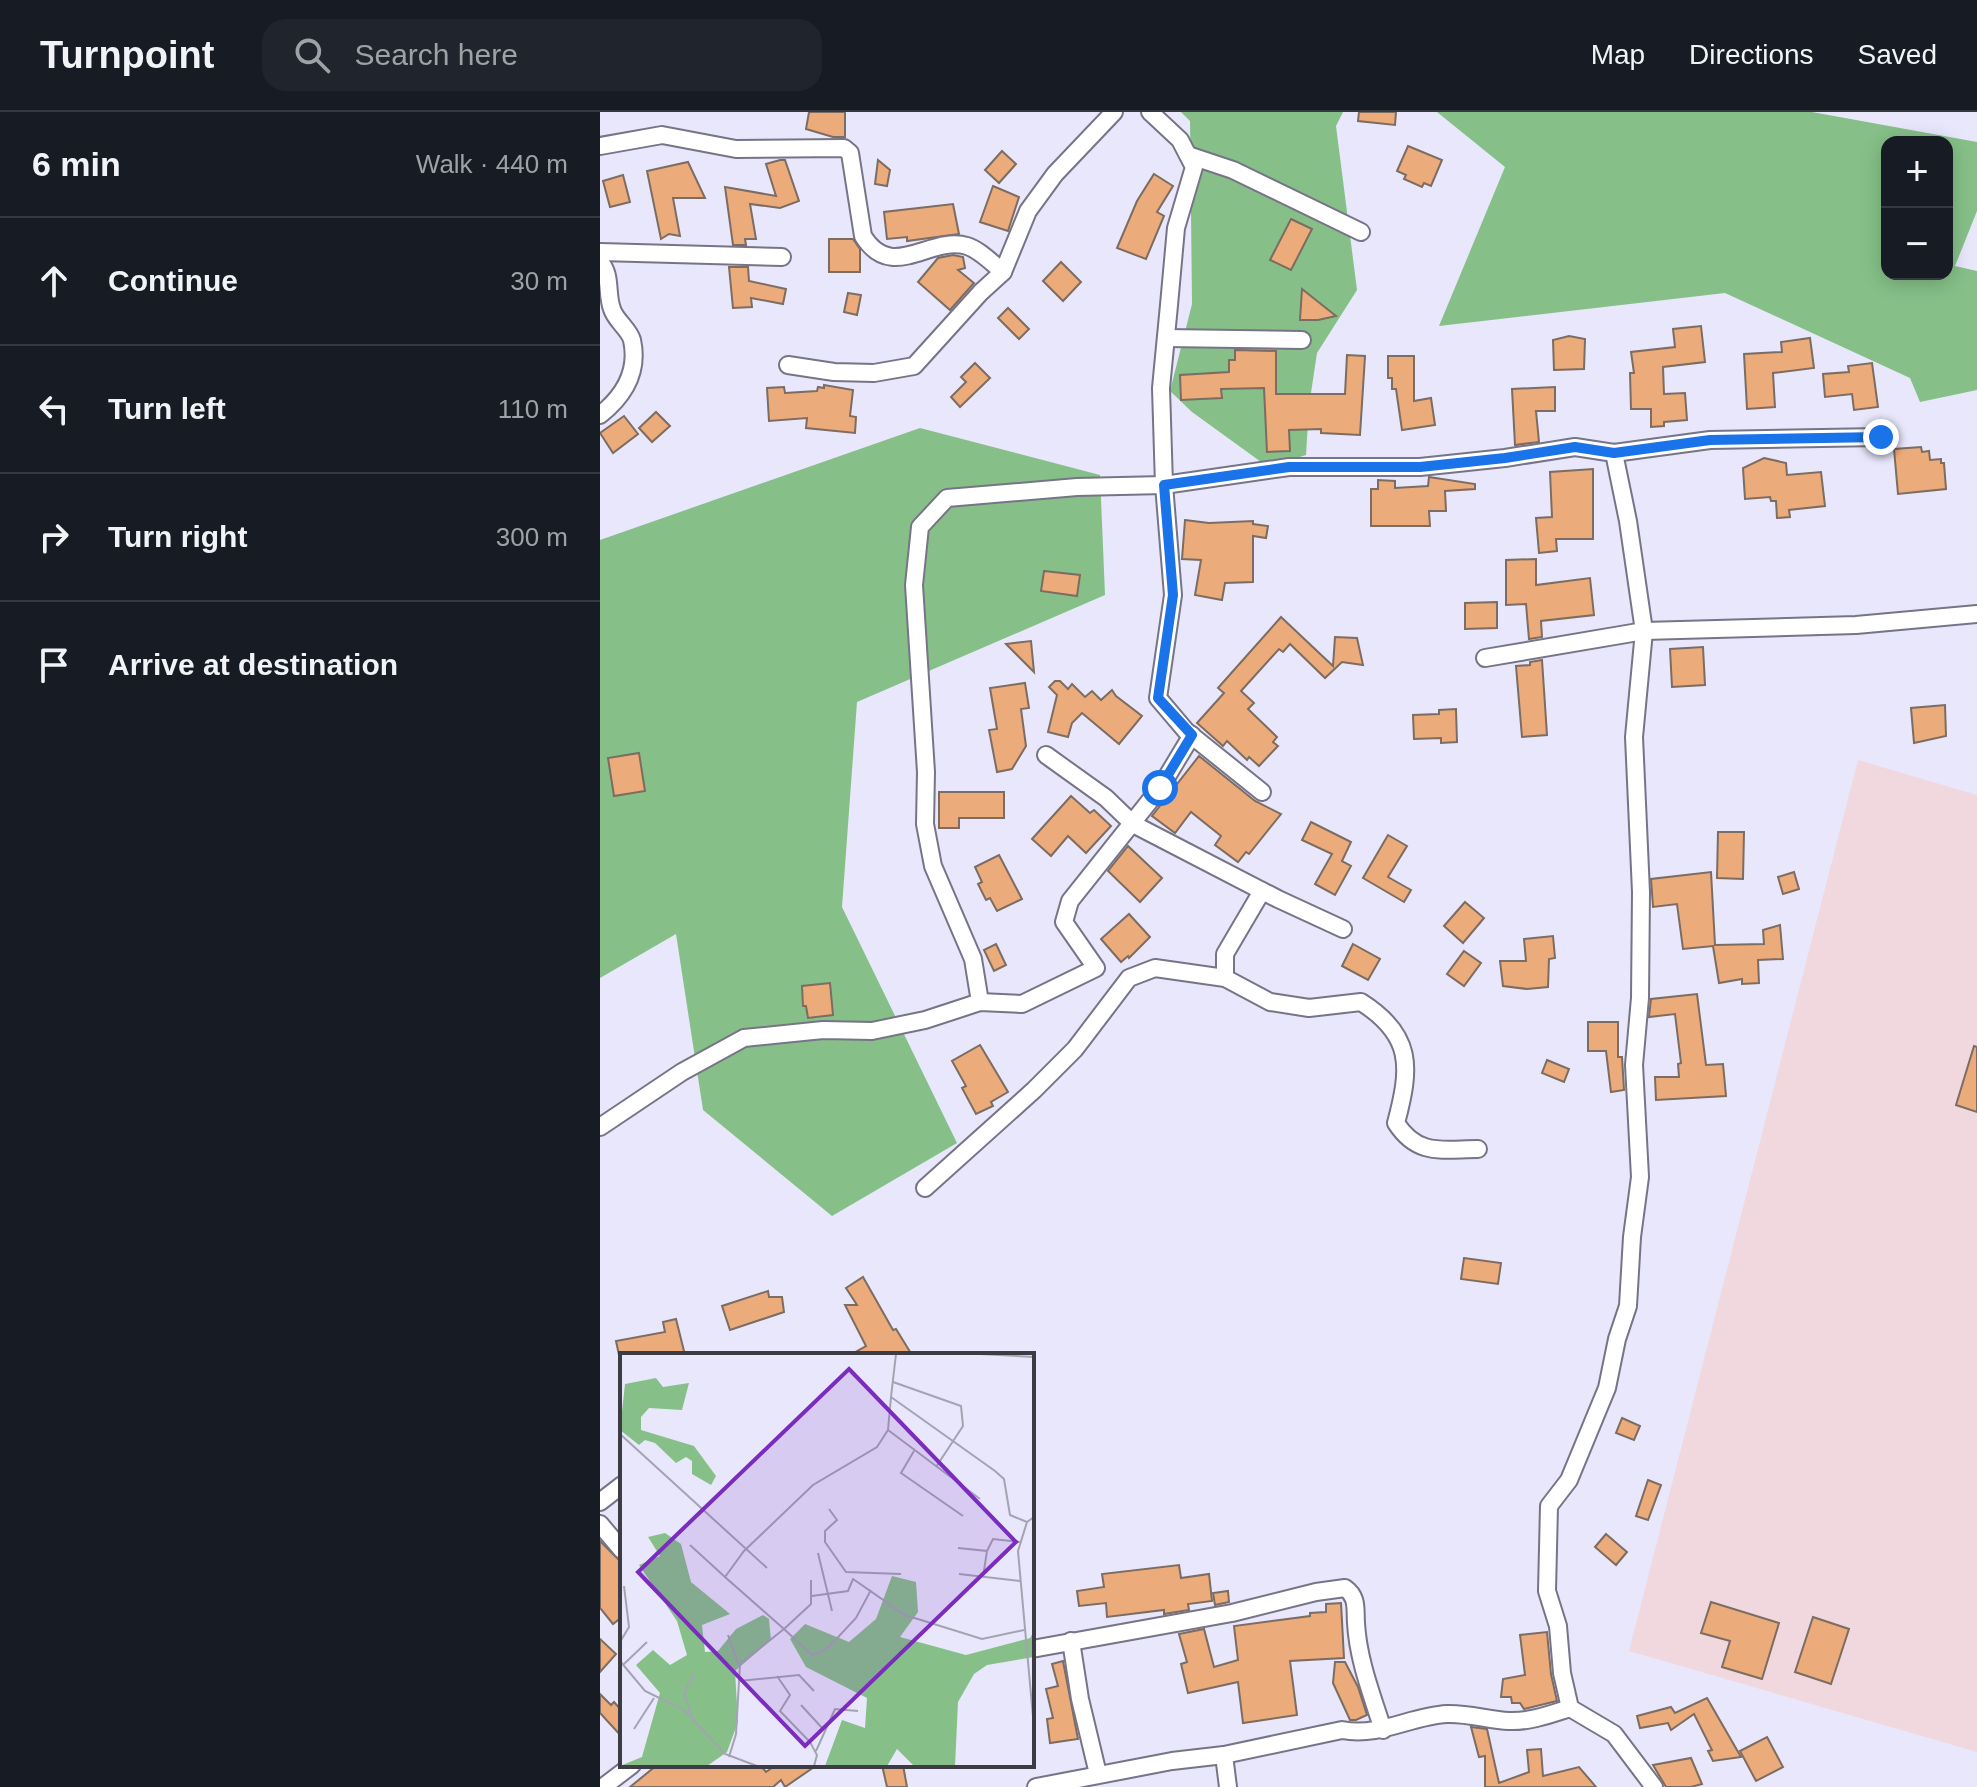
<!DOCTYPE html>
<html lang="en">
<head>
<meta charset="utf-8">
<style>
	body { margin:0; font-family:Helvetica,sans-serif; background:#20242c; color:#f1f3f6 }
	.controls { position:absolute; right:24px; top:24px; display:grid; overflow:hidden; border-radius:16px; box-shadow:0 4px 20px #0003 }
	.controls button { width:72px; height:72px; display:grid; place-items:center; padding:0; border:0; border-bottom:2px solid #363941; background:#171b24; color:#f1f3f6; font:40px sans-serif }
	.stop { position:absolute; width:24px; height:24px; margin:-18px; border:6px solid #1a73e8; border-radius:50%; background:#fff }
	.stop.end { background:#1a73e8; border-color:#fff; box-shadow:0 2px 8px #0008 }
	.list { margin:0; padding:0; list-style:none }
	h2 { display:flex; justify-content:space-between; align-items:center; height:104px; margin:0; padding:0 32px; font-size:34px }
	h2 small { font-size:26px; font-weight:400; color:#9ea1a6 }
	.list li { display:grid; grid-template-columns:52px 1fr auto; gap:24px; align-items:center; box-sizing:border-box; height:128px; padding:0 32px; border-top:2px solid #363941 }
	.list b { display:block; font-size:30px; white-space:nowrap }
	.list em { font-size:26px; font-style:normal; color:#9ea1a6 }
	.icon { flex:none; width:44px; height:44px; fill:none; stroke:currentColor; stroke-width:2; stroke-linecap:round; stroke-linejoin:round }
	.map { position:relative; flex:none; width:1377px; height:1675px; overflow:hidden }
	header { display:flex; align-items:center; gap:48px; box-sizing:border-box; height:112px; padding:0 40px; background:#171b24; border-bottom:2px solid #363941 }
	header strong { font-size:38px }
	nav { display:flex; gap:44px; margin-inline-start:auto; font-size:28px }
	.search { width:560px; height:72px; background:#20242c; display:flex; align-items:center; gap:20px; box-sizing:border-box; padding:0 28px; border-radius:24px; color:#9ea1a6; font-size:30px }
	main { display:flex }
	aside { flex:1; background:#171b24 }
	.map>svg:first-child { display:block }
</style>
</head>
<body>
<header>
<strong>Turnpoint</strong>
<div class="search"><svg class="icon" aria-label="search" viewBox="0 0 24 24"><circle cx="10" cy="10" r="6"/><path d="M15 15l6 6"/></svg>Search here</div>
<nav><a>Map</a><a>Directions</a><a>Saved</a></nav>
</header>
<main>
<aside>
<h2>6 min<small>Walk · 440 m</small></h2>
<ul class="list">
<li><svg class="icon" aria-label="ahead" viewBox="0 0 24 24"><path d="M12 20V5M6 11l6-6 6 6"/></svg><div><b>Continue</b></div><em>30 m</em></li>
<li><svg class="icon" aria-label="left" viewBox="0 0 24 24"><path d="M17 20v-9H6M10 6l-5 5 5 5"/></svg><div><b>Turn left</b></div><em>110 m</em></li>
<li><svg class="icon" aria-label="right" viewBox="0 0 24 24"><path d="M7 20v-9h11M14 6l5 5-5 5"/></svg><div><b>Turn right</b></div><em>300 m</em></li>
<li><svg class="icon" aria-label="arrive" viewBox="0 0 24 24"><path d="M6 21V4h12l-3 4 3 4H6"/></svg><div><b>Arrive at destination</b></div></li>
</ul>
</aside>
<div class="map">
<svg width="1377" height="1675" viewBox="0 0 1377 1675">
	<rect width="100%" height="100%" fill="#e8e7fb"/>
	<polygon fill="#f1d8df" points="1258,648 1377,683 1377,1640 1029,1539"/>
	<g fill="#86c088" fill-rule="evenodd">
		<polygon points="581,0 743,0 736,14 757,178 717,241 709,294 706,343 668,355 592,300 570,279 592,192 590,9"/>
		<path d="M837,0h375l165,30v69l-22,55 22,5v119l-57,12 -10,-24 -185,-85 -286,33 66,-159zM1347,30v132h-60v-132z"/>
		<polygon points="320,316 500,363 505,483 257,590 242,795 357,1031 232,1104 103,998 76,822 0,866 0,428"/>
	</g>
	<g fill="#ecab7a" stroke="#7c6c61" stroke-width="2">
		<polygon points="209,0 245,0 245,25 233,25 206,17"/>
		<polygon points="759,0 796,0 795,13 758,9"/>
		<polygon points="808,34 842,48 831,74 824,71 822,75 804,67 806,63 797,59"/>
		<polygon points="402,39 416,52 399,71 385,58"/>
		<polygon points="180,48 185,48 199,89 180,96 150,92 156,127 145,127 146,133 133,133 125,75 176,84 166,52"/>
		<polygon points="278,48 290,58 287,74 275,72"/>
		<polygon points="88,50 105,86 73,86 80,124 69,122 61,127 47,59"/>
		<polygon points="554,62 573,74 557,100 564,104 546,147 517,136 537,89"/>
		<polygon points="23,63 30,90 10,95 3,69"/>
		<polygon points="393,74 419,85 408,119 380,110"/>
		<polygon points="353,92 359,122 307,129 307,125 287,127 284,100"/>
		<polygon points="691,107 712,117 691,158 670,148"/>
		<polygon points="229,127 253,127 260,137 260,160 229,160"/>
		<polygon points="353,143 363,145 365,156 358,158 374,171 350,198 318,170 338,146"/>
		<polygon points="461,150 481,170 463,189 443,169"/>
		<polygon points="129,155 148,155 149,169 186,177 183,192 151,186 152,195 133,196"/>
		<polygon points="702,177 736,204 718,208 700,208"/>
		<polygon points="248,181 261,183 257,203 244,200"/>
		<polygon points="408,196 429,217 419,227 398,206"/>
		<polygon points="1101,214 1105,250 1063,255 1064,282 1085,281 1087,308 1064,310 1064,314 1051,315 1051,297 1031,297 1030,261 1034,261 1031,240 1075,235 1073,217"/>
		<polygon points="969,224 985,227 984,257 954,258 953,228"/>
		<polygon points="1210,226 1214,256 1173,261 1175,295 1147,297 1144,242 1182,240 1181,230"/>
		<polygon points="635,238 676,239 676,282 745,282 747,243 765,244 760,323 721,321 721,317 689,318 690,339 667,340 664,276 621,277 622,286 581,288 580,263 629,260 629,248 635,248"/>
		<polygon points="788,244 814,244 814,289 831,286 835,313 802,318 796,277 792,277 792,266 788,266"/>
		<polygon points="375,251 390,266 360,295 351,285 366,270 361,265"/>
		<polygon points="1272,251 1278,295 1254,298 1252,282 1225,285 1223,262 1249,260 1248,254"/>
		<polygon points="224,273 253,278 250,304 256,305 255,321 206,316 207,306 169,309 167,276 184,275 185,281 217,279 218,275 224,276"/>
		<polygon points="955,275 955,299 936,299 939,330 915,333 912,277"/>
		<polygon points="56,300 70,314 52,330 39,316"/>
		<polygon points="24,304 38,322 13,341 0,321"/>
		<polygon points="1321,335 1322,340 1329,339 1330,348 1341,347 1341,351 1344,351 1346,377 1298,382 1294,337"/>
		<polygon points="1164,346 1186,351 1187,363 1221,360 1225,394 1189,398 1190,405 1177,406 1176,389 1171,389 1170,385 1145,387 1143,356"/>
		<polygon points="993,357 993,427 956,427 957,439 939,441 936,406 952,405 950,360"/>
		<polygon points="829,365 875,372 875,377 845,379 846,399 829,399 830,414 771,414 771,377 778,377 778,368 795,369 795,376 828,374"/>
		<polygon points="585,408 609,411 653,409 653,412 668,414 666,426 653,424 653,470 625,471 622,488 595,483 601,448 582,447"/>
		<polygon points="936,447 936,473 990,466 994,503 941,509 942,525 929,527 926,492 906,493 906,448"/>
		<polygon points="444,459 480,463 477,484 441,479"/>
		<polygon points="897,490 897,516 865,517 865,491"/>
		<polygon points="681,505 733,554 735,525 757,526 763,553 742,550 725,566 690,532 683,540 679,537 641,579 654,591 648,597 677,625 673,630 678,634 659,654 649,645 647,648 627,629 623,634 597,611 624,581 618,576"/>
		<polygon points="431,529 434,560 406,532"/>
		<polygon points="1103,535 1105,573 1072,575 1070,537"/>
		<polygon points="942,548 947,623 922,625 916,554 930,553 930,550"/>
		<polygon points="455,569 460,569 468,577 472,572 485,585 492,579 501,588 512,578 516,584 542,604 519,632 482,601 472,611 468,625 448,620 457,583 449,575"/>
		<polygon points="425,571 429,596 421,597 426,634 412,657 397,660 389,618 397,617 390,576"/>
		<polygon points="1345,593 1346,624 1314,631 1311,596"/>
		<polygon points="856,597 857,630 841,631 841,626 814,627 813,603 839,602 839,598"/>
		<polygon points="39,641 45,679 14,684 8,646"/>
		<polygon points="599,644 655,689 681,702 649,742 646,740 638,750 615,733 621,724 591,700 575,721 552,704"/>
		<polygon points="339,680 404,680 404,706 359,706 359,716 339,716"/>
		<polygon points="471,684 490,701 494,698 511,714 486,741 468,724 451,744 432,727"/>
		<polygon points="711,710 751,730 742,749 751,754 735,783 715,772 732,742 702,728"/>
		<polygon points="1118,720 1144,720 1143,767 1117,766"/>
		<polygon points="788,723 807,734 788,765 811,778 804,790 763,766"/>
		<polygon points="528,734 562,766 540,790 508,759"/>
		<polygon points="399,743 422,787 397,799 390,786 386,788 378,772 382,770 375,755"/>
		<polygon points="1111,760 1115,833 1164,832 1163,818 1180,813 1183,847 1158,848 1159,871 1142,872 1142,867 1119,871 1113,834 1083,837 1077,792 1053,795 1051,767"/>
		<polygon points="1194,760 1199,777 1183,782 1178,765"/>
		<polygon points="865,790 884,806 863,831 844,814"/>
		<polygon points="529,802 550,825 529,846 528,844 521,850 501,827"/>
		<polygon points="953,824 955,846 949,847 948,875 927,877 903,874 900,849 926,849 924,827"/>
		<polygon points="396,832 406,853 394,859 384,838"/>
		<polygon points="753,832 780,847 768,868 742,854"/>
		<polygon points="864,839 881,851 864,874 847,862"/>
		<polygon points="230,871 233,903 208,906 206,894 203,894 202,874"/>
		<polygon points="1097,882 1106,953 1123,952 1126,984 1056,988 1055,965 1079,965 1078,952 1081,951 1075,902 1049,905 1051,887"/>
		<polygon points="988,910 1018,910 1018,945 1022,945 1024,978 1011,980 1006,939 988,939"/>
		<polygon points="380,933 408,980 391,990 393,994 376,1002 362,976 366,974 352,949"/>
		<polygon points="1374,934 1377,935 1377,1000 1356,993"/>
		<polygon points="947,948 969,957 964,970 942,961"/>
		<polygon points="864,1146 901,1151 898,1172 861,1167"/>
		<polygon points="263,1165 293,1218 296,1217 312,1243 250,1243 266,1234 245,1193 257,1193 246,1176"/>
		<polygon points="168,1179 169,1185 182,1185 184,1200 130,1218 122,1194"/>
		<polygon points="76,1207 85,1243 19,1243 16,1229 65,1220 63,1210"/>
		<polygon points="1022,1306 1040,1314 1034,1328 1016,1321"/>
		<polygon points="1048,1368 1061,1373 1048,1408 1036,1404"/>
		<polygon points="1006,1422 1027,1440 1016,1453 995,1435"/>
		<polygon points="0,1429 22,1451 22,1505 13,1512 0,1496"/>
		<polygon points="579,1453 581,1466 609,1462 612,1489 588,1492 589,1498 564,1502 564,1498 507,1505 506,1491 479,1494 477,1479 504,1475 502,1462"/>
		<polygon points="628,1479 629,1490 615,1493 613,1481"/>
		<polygon points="1111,1490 1179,1511 1162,1567 1122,1555 1130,1529 1101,1521"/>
		<polygon points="741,1491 744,1546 690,1549 697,1603 643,1611 638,1570 588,1581 581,1552 587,1550 579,1522 604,1517 614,1555 638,1548 634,1514 710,1504 710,1501 726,1500 726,1492"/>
		<polygon points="1213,1505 1249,1517 1231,1572 1195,1560"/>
		<polygon points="947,1520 951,1562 957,1589 924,1597 920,1591 912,1591 911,1585 901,1585 903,1567 925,1563 920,1523"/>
		<polygon points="0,1527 16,1542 0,1560"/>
		<polygon points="463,1549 478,1627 450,1631 447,1607 453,1606 446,1577 458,1574 452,1552"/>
		<polygon points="735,1550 745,1550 758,1575 767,1603 756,1608 750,1608 733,1571"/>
		<polygon points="0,1582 11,1593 14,1590 22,1599 22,1625 0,1601"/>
		<polygon points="1107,1586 1141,1645 1113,1649 1108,1639 1112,1638 1094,1602 1071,1618 1068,1611 1040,1616 1037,1604 1071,1595 1075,1601"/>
		<polygon points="871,1615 887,1617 899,1671 929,1660 927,1638 941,1637 943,1664 979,1655 996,1675 885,1675 885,1644 879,1645"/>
		<polygon points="1167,1625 1183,1655 1156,1669 1140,1639"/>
		<polygon points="1091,1646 1102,1672 1091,1675 1066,1675 1053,1653"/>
		<polygon points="57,1653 160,1653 166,1660 176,1653 217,1653 185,1675 181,1668 173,1675 30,1675"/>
		<polygon points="282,1653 303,1653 307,1675 287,1675"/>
	</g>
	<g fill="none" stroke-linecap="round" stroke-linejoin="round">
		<defs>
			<g id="minor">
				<polyline points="550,0 580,28 594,55 576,116 569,193 561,276 564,373 689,355 820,355 905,346 975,335 1014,341 1028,409 1044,519 1034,625 1041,780 1040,886 1034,953 1040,1065 1032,1125 1028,1194 1017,1227 1007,1276 969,1368 949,1394 947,1479 958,1514 962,1561 970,1596 1014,1622 1054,1675"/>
				<path d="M0,34l62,-11 74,14 108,-1 6,5 13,83c29,47 67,-1 104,10 13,4 26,18 36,26"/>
				<polyline points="588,43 633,58 761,120"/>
				<polyline points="0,140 182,145"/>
				<path d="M0,150c12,13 6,31 12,47 3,11 17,20 20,31 7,32 -8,56 -32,75"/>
				<polyline points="566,226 702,228"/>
				<polyline points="188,253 234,260 274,261 314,254 381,180 403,160 428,99 455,62 514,0"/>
				<polyline points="1014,341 1110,328 1281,325"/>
				<polyline points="885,546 1044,519 1256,513 1377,502"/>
				<polyline points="446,643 506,686 533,712 678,787 743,817"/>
				<polyline points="625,866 625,842 662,779"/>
				<polyline points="380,890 373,847 333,754 325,712 326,660 314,473 320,415 347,386 477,375 564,373 573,483 558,586 586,619 662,680"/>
				<polyline points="0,1015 82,960 144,926 223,918 272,919 325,908 380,890 422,892 496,856 464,810 470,789 560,676 592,623"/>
				<path d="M325,1076l109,-98 41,-41 54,-71 26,-10 70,10 45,24 39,6 52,-6c52,33 50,65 35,121 22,34 47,26 82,26"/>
				<polyline points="0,1390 22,1373"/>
				<polyline points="0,1412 22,1438"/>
				<polyline points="471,1529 480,1587 498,1662"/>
				<path d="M432,1537l200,-36 84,-21 29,-4c13,9 10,21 11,35 2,37 16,72 27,107"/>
				<polyline points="624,1643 628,1675"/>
				<polyline points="3,1675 32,1653"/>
				<path d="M436,1675l136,-26 52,-6 118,-25c39,7 68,-14 105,-16 20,-1 42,6 62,7 21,1 42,-7 61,-13"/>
			</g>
		</defs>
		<use href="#minor" stroke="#767486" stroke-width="20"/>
		<use href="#minor" stroke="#fff" stroke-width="16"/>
	</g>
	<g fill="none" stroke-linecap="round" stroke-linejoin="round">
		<polyline stroke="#1a73e8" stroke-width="10" points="560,676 592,623 558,586 573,483 564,373 689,355 820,355 905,346 975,335 1014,341 1110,328 1281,325"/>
	</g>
	<g transform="translate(20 1241)">
		<rect width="414" height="414" fill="#e8e7fb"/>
		<path d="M36,25l7,9 26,-4 -7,27 -33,-2 -8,9v13l53,16 22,30 -5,9 -19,-11v-13l-6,-4 -10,6 -21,-20 -10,-3 -6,5 -19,-15 5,-46zM45,180l16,11 10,38 39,32 -28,11 3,27 13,-1 18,-22 27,-14 6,4 2,21 -36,31 3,51 -11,30 -20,14h-87l22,-9 18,-64 -24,-28 17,-15 17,15 17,-10 -10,-34 -38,-56 21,-9 -12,-19zM272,223l24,6 2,30 -18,25 66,18 64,-17 4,-7v26l-47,8 -13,9 -16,28 -3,64h-41l-17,-17 -10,17h-62l17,-46 23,8 2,-30 -61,-31 -16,-28 15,-15 44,18 27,-23z" fill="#86c088"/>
		<path fill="none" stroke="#a4a3b2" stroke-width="2" d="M286,1h34M360,1l54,3M273,29l68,24 2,20 -27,41M271,44l5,-43M268,77l92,69M0,81l147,134M294,98l-13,22 62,43M209,156l8,11 -12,11v11l21,30 55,2M414,164l-7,5 -9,29 16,177M70,192l35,32M338,195l29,3 -4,26M367,198l6,-12 27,3M198,200l14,58M339,221l61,7M191,227v24l-27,25 28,26 15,-6 29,-31 15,-28M192,243l36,-5 5,-12 52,36 77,24 42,-9M108,282l11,31M0,289l9,-15 -5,-41M0,308l25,30 39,19 41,44 32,12M4,311l23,-22M157,323l13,19 -10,16 30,31 7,13 -3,11M119,328l60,-6 15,16M181,352l22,24M72,364l-8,-24 10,-19M14,376l20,-31M196,398l19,-42 23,2M109,404l7,-23 4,-70 44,-35 -59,-52 19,-26 69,-66 64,-38 11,-17 3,-33 104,74 9,8 6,36 17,7"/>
		<path fill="#7b2cbf" fill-opacity="0.15" stroke="#7b2cbf" stroke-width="4" d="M229,16l167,173 -211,204 -167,-174z"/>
		<rect width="414" height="414" fill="none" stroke="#3d3c44" stroke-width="4"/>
	</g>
</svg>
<div class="controls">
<button>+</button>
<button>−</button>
</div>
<div class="stop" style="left:560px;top:676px"></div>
<div class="stop end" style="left:1281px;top:325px"></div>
</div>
</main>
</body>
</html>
